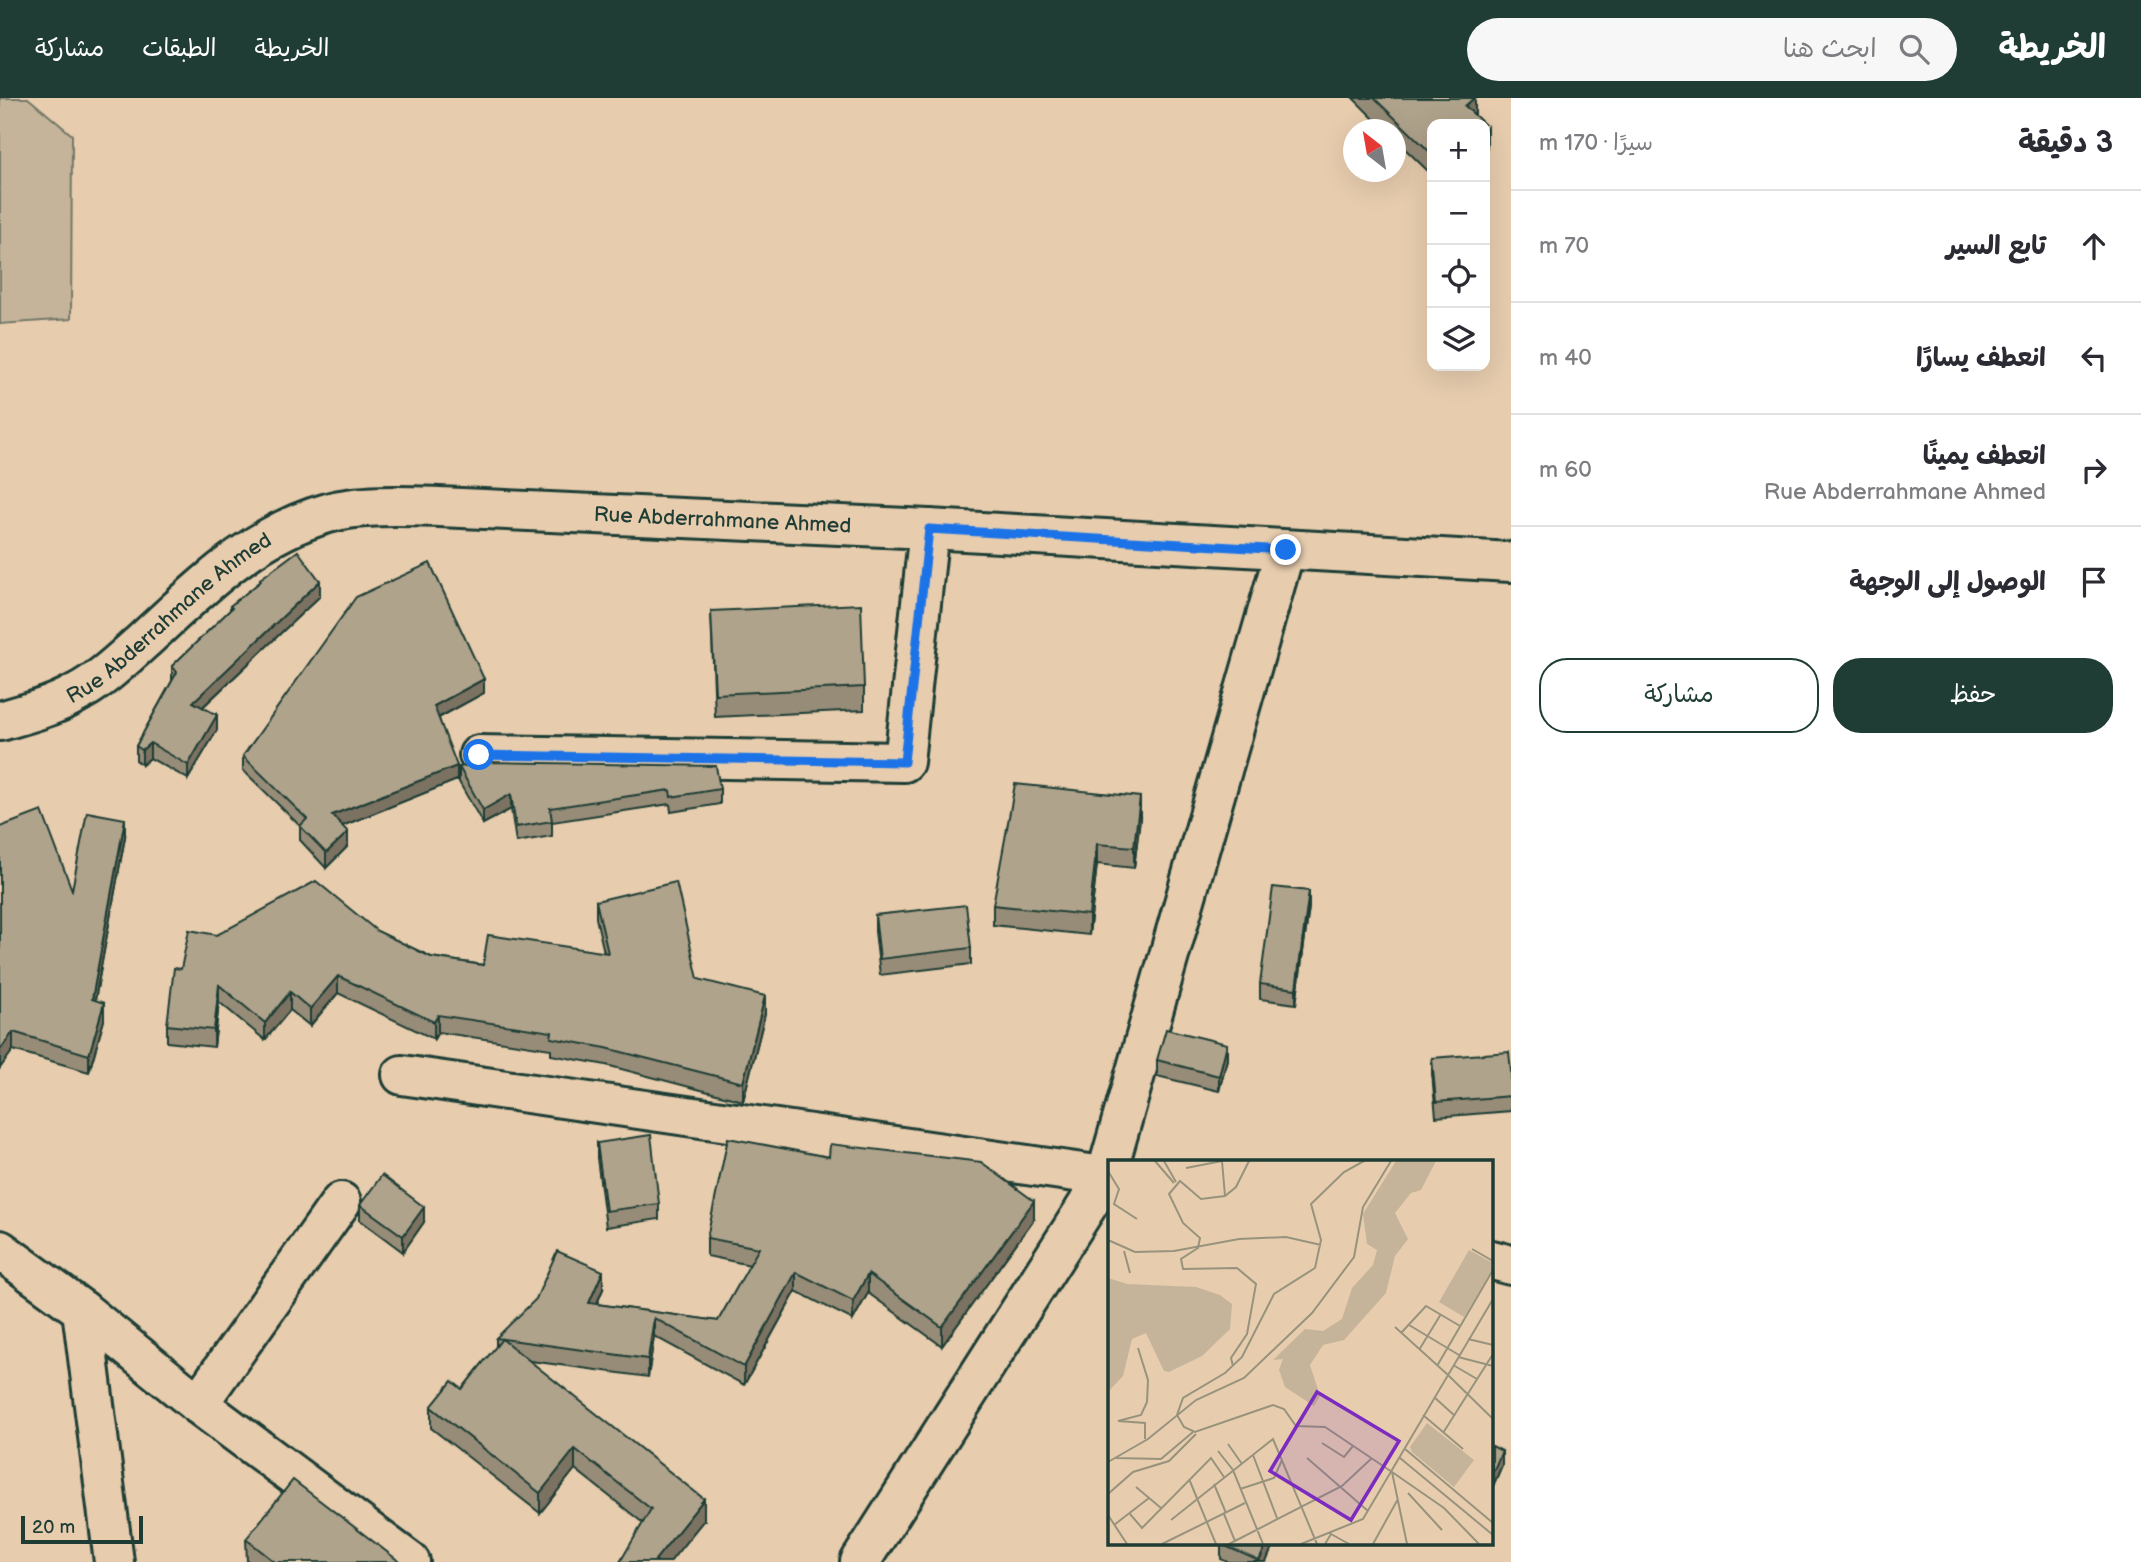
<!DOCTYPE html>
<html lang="ar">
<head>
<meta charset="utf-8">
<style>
	body { margin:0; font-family:"Balsamiq Sans","Playpen Sans Arabic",sans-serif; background:#f7f7f7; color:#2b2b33; direction:rtl }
	.controls { position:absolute; right:21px; top:21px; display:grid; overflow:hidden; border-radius:14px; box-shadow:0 7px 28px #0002 }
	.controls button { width:63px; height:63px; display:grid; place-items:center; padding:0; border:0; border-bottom:2px solid #e1e1e2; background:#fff; color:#2b2b33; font:35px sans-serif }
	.compass { position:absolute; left:1343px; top:21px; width:63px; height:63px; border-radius:50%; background:#fff; box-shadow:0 7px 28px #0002; rotate:329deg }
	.scale { position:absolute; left:21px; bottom:18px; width:122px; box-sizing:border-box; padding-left:7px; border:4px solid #1f3d34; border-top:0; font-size:19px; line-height:24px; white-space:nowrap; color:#1f3d34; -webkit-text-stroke:5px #e7ccae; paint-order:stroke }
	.stop { position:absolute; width:21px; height:21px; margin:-16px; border:5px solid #1a73e8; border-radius:50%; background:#fff }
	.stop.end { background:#1a73e8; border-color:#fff; box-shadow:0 2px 7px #0008 }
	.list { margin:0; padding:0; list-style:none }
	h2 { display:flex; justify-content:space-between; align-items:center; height:91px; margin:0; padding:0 28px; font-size:30px }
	h2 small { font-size:23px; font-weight:400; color:#7c7c81 }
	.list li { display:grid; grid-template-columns:46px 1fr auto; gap:21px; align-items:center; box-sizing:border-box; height:112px; padding:0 28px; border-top:2px solid #e1e1e2 }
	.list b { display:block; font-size:26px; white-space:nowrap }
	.list p { margin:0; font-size:23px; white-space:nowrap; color:#7c7c81 }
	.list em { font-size:23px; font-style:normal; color:#7c7c81 }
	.actions { display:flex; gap:14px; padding:21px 28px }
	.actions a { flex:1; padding:16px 0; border:2px solid #1f3d34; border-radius:28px; text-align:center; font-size:24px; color:#1f3d34 }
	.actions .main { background:#1f3d34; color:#fff }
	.icon { flex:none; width:38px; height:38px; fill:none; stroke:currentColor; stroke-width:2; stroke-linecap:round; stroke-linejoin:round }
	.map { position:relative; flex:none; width:1511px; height:1464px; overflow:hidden; direction:ltr }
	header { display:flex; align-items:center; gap:42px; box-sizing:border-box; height:98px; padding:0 35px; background:#1f3d34; color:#fff }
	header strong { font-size:33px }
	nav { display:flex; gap:38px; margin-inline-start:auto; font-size:24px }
	.search { width:490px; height:63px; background:#f7f7f7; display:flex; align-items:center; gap:18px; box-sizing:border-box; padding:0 24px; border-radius:38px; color:#7c7c81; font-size:26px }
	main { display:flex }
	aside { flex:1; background:#fff }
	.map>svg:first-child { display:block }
</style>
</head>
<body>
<header>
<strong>الخريطة</strong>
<div class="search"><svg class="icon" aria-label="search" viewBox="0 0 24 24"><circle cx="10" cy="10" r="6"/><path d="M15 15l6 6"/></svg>ابحث هنا</div>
<nav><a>الخريطة</a><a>الطبقات</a><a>مشاركة</a></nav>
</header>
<main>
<aside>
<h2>3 دقيقة<small>سيرًا · 170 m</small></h2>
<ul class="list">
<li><svg class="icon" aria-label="ahead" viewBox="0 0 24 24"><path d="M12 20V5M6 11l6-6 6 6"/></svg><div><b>تابع السير</b></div><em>70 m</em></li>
<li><svg class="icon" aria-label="left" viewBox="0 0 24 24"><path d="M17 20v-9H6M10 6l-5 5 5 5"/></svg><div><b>انعطف يسارًا</b></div><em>40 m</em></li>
<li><svg class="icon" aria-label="right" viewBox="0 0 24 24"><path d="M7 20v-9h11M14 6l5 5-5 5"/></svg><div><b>انعطف يمينًا</b><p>Rue Abderrahmane Ahmed</p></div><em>60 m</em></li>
<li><svg class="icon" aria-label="arrive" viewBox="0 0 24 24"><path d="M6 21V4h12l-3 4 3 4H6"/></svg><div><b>الوصول إلى الوجهة</b></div></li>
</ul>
<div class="actions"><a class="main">حفظ</a><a>مشاركة</a></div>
</aside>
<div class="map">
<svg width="1511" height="1464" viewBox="0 0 1511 1464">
	<rect width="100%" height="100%" fill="#e7ccae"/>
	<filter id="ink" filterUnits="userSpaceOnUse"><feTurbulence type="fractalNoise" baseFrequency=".0143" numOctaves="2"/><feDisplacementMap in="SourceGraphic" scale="14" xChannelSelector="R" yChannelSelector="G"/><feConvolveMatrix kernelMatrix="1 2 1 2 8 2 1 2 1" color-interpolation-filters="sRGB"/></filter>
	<g filter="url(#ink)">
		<polygon fill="#c6b49a" stroke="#727867" stroke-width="2" points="0,0 28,0 72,37 71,221 0,226"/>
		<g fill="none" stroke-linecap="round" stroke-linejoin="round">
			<defs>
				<g id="minor">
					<polyline points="479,657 904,664 929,431"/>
					<polyline points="402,977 1110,1079"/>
					<polyline points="0,1152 82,1212 198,1306 410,1464"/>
					<polyline points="1492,1162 1511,1167"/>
					<polyline points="82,1212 114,1464"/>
					<polyline points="198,1306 341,1104"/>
					<polyline points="860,1464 1106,1078 1285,452"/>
				</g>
				<g id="secondary">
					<path id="s1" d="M0,623c25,-7 52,-14 75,-27 24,-12 47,-34 67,-52 57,-52 110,-108 186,-129 31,-9 79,-7 111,-6l490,22 582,33"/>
				</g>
			</defs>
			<use href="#minor" stroke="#1f3d34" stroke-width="44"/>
			<use href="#secondary" stroke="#1f3d34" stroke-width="44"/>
			<use href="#minor" stroke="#e7ccae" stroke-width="38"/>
			<use href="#secondary" stroke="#e7ccae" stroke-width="38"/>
		</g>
		<g fill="#978c78" stroke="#1f3d34" stroke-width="2">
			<polygon points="1353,0 1475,0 1432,26 1432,77 1396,42 1396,32 1385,32"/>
			<polygon points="260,481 320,498 203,609 217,632 188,681 150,660 142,667 136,662 136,648 172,583 172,568 230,512 230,508 260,485"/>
			<polygon points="711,513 864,589 864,612 715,619"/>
			<polygon points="484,595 439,620 457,682 342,728 348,748 326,770 300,742 300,728 243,672 243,658"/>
			<polygon points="459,669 720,691 720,706 671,714 670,706 552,724 552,738 516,744 511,711 483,726 459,684"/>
			<polygon points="1140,720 1134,770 1097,766 1089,837 993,827 993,807"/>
			<polygon points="0,729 72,792 125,739 95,902 104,922 89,974 13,952 0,970"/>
			<polygon points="596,803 698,881 765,916 743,1003 606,967 551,957 551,951 438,934 434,941 338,895 310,928 290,912 265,942 219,904 214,949 167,944 167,927 181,871 217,837 377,833 431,859 483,867 604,854 596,820"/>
			<polygon points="1309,809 1296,906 1260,901 1260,886"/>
			<polygon points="875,817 971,850 971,866 880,877 875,833"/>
			<polygon points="1432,960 1511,973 1511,1013 1436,1019 1432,976"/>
			<polygon points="1227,961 1219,993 1157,978 1157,962"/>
			<polygon points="597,1045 659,1106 659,1121 606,1129 597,1060"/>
			<polygon points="360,1107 424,1124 403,1154 360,1122"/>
			<polygon points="1034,1121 942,1248 868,1195 853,1222 796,1193 744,1287 654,1238 648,1279 530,1263 704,1422 643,1425 575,1371 540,1415 431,1330 431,1309 462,1291 496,1249 496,1240 603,1191 597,1206 718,1223 750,1167 707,1158 707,1140"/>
			<polygon points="1492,1348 1502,1367 1493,1388 1492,1387"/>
			<polygon points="246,1441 400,1464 247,1464"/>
			<polygon points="1274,1445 1266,1464 1227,1464 1221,1461 1221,1446"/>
		</g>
		<g fill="#7b7262" stroke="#1f3d34" stroke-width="2">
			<polygon points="1474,0 1475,0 1475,19 1465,8"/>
			<polygon points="1487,29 1487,50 1485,53 1485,32"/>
			<polygon points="320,483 320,498 193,618 193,604"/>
			<polygon points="484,581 484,595 434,622 434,608"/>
			<polygon points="217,617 217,632 188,681 188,667"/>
			<polygon points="150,645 150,660 142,667 142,652"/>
			<polygon points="457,668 457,682 332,732 332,717"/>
			<polygon points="511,696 511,711 483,726 483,712"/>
			<polygon points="1140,699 1140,720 1134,770 1134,749"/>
			<polygon points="125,721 125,739 92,918 92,901"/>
			<polygon points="348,734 348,748 326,770 326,755"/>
			<polygon points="1097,746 1097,766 1089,837 1089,817"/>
			<polygon points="1309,793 1309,809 1296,906 1296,891"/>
			<polygon points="338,878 338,895 310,928 310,911"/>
			<polygon points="219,887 219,904 214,949 214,932"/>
			<polygon points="290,894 290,912 265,942 265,925"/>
			<polygon points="765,898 765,916 743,1003 743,985"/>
			<polygon points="104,905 104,922 89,974 89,957"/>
			<polygon points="438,917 438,934 434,941 434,924"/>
			<polygon points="13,934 13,952 0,970 0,952"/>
			<polygon points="1227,946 1227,961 1219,993 1219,978"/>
			<polygon points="1034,1103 1034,1121 942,1248 942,1229"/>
			<polygon points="424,1109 424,1124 403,1154 403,1138"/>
			<polygon points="603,1173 603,1191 589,1223 589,1205"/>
			<polygon points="796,1174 796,1193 744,1287 744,1269"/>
			<polygon points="868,1176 868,1195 853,1222 853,1203"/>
			<polygon points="654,1220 654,1238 648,1279 648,1261"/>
			<polygon points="575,1351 575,1371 540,1415 540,1395"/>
			<polygon points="1502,1353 1502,1367 1493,1388 1493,1374"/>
			<polygon points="704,1401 704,1422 670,1464 655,1464 655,1462"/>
			<polygon points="1267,1445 1274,1445 1266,1464 1259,1464"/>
		</g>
		<g fill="#b0a38c" stroke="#1f3d34" stroke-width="2">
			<polygon points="1374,0 1474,0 1465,8 1484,26 1432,26 1432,56"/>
			<polygon points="298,453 320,483 193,604 217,617 188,667 150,645 142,652 136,648 177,574 172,568 232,510 230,508 261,483 260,481"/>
			<polygon points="430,465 484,581 434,608 457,668 332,717 348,734 326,755 300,728 307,721 243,658 356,499"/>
			<polygon points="861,506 864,589 715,596 711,513"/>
			<polygon points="488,664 716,668 720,691 671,699 670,692 550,710 552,723 516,729 511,696 483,712 459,669"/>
			<polygon points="1015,686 1140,699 1134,749 1097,746 1089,817 993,807"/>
			<polygon points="42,713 72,792 87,714 125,721 92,901 104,905 89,957 13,934 0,952 0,729"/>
			<polygon points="316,783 377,833 431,859 483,867 488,837 608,855 596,803 676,784 698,881 765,898 743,985 606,950 551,940 552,934 438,917 434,924 338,878 310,911 290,894 265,925 219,887 214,932 167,927 174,870 181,871 189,832 217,837"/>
			<polygon points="1273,789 1309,793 1296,891 1260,886"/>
			<polygon points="966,807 971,850 880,861 875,817"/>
			<polygon points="1166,931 1227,946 1219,978 1157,962"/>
			<polygon points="1509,954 1511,973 1511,998 1436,1004 1432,960"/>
			<polygon points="651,1037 659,1106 606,1113 597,1045"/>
			<polygon points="728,1040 829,1059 830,1046 981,1064 1034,1103 942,1229 868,1176 853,1203 796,1174 744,1269 654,1220 648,1261 496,1240 536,1201 557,1153 603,1173 589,1205 718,1223 759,1150 707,1140"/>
			<polygon points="382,1077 424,1109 403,1138 360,1107"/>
			<polygon points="502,1241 704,1401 655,1462 658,1464 620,1464 651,1411 575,1351 540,1395 431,1309 452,1283 462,1291"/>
			<polygon points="1492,1348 1502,1353 1493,1374 1492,1373"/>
			<polygon points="293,1382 400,1464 275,1464 246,1441"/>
			<polygon points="1221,1445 1267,1445 1259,1463 1221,1446"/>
		</g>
	</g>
	<g fill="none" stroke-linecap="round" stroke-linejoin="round" filter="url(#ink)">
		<polyline stroke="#1a73e8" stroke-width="9" points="479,657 904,664 929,431 1286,452"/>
	</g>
	<g text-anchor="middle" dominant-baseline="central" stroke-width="5" stroke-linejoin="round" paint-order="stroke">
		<g font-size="21" fill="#1f3d34" stroke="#e7ccae">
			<text stroke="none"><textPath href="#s1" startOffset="789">Rue Abderrahmane Ahmed</textPath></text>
			<text stroke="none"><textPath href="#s1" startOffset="201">Rue Abderrahmane Ahmed</textPath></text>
		</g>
	</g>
	<g transform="translate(1108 1062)">
		<rect width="385" height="385" fill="#e7ccae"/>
		<path d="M288,1h40l-15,29 -10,3 -16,20 13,26 -13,17 -9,37 -42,47 -21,5 -13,20 10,31 -6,10 -29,-19 -6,-17 4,-11 -10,1 32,-31 18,2 19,-12 10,-31 21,-23 4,-15 -10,-6 -4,-30zM361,90l24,13v7l-29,47 -25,-15zM319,263l47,37 -20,27 -42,-35 -2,-5z" fill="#c6b49a"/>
		<path d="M0,118l19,6 69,3 24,8 12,9 -2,25 -28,27 -33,16 -5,-1 -18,-38 -14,6 -9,37 -15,16z" fill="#c6b49a"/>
		<path fill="none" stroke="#97937d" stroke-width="2" d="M47,1l19,22M56,1l12,21M114,1l3,35M256,1l-20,11 -33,32 10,36 -6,28 -41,26 -32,63 -17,16 -42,25 -6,17 7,12 11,5 78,-27 11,4 12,17 29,1 67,45 15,72M78,8l36,-7M0,11l11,18 -5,15 23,15M0,80l27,12 39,-1 65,-12 47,-2 35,8M364,89l21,12M16,91l6,22M301,165l50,30M287,167l53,48M293,173l25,-27 34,20M360,179l25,6M30,188l10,32 -1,22 -6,13 -23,6 27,2v16M311,190l22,-36M350,197l35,9M345,205l24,14M125,206l-2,-8 16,-24 9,-50 -19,-16 -54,1 -2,-10 17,-11 2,-10 -17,-15 -14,-29 11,-13 21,18 24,-3 11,-9 13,-26M329,206l56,-96M340,215l45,44M326,237l21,19M315,255l40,34M335,273l50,-79M214,283l22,14 9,-11M120,284l14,20M297,289l88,74M110,291l15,19 30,74M145,295l24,63M8,298l45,1 32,-27M199,298l61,53M292,298l93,77M0,302l40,-23 48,-39 48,-22 68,-65 42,-56 9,-50 28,-46M284,312l52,36 35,36M81,319l27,65M106,324l12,29M28,327l25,21M132,329l34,-11 8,-18M300,333l34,37M0,334l25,-22 36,-11 27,-27M22,354l12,14 69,-70 13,19M116,354l11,27M0,355l19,29M63,360l102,-81 44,105M6,365l35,-27M54,384l83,-41M121,384l113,-58 30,-28M193,384l62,-25 130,-220M217,384l6,-10 18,10M265,384l25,-45"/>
		<path fill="#7b2cbf" fill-opacity="0.15" stroke="#7b2cbf" stroke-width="3.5" d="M209,232l82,49 -48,79 -81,-49z"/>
		<rect width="385" height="385" fill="none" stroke="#1f3d34" stroke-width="3.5"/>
	</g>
</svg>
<div class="controls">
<button>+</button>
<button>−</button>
<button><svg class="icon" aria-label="locate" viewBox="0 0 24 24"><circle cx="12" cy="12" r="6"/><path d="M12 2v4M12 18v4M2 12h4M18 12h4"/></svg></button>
<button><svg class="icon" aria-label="layers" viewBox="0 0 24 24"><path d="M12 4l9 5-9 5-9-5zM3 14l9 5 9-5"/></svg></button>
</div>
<svg class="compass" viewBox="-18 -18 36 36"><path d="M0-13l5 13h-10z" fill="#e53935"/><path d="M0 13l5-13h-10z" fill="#7c7c81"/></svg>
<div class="scale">20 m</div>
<div class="stop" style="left:479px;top:657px"></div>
<div class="stop end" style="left:1286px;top:452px"></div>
</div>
</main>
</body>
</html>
